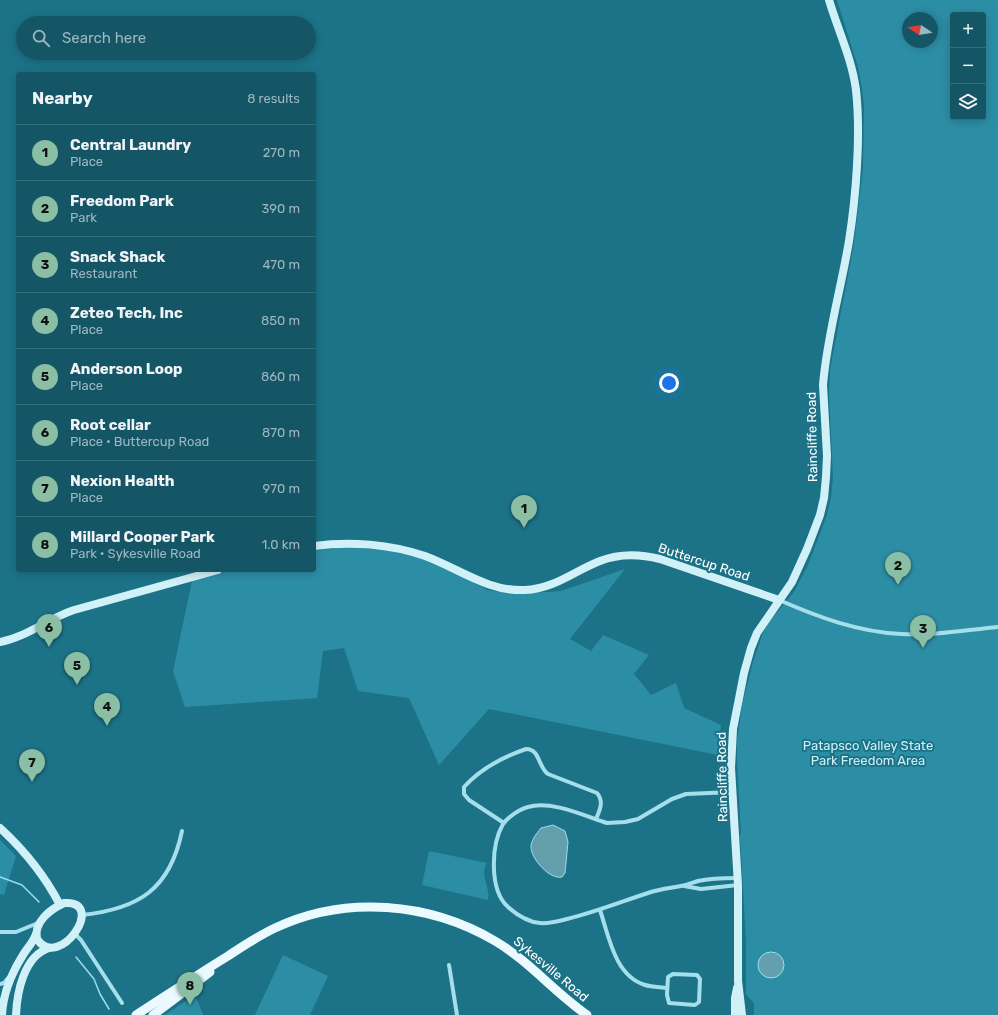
<!DOCTYPE html>
<html lang="en">
<head>
<meta charset="utf-8">
<style>
	body { margin:0; font-family:Rubik,sans-serif; background:#1e5c6c; color:#f1f3f6 }
	.controls { position:absolute; right:12px; top:12px; display:grid; overflow:hidden; border-radius:4px; box-shadow:0 2px 10px #0003 }
	.controls button { width:36px; height:36px; display:grid; place-items:center; padding:0; border:0; border-bottom:1px solid #346c7a; background:#155666; color:#f1f3f6; font:20px sans-serif }
	.compass { position:absolute; left:902px; top:12px; width:36px; height:36px; border-radius:50%; background:#155666; box-shadow:0 2px 10px #0003; rotate:282deg }
	.you { position:absolute; left:669px; top:383px; width:14px; height:14px; margin:-10px; border:3px solid #fff; border-radius:50%; background:#1a73e8; box-shadow:0 0 0 6px #1a73e833 }
	.badge { display:grid; place-items:center; width:26px; height:26px; border-radius:50%; background:#8abfa5; color:#111; font-size:13px; font-weight:700 }
	.pin { position:absolute; translate:-50% -33px; filter:drop-shadow(0 1px 2px #0008) }
	.pin::after { content:''; position:absolute; top:21px; width:14px; height:12px; background:inherit; clip-path:polygon(0 0,100% 0,50% 100%) }
	.list { margin:0; padding:0; list-style:none }
	h2 { display:flex; justify-content:space-between; align-items:center; height:52px; margin:0; padding:0 16px; font-size:17px }
	h2 small { font-size:13px; font-weight:400; color:#9db7bf }
	.list li { display:grid; grid-template-columns:26px 1fr auto; gap:12px; align-items:center; box-sizing:border-box; height:56px; padding:0 16px; border-top:1px solid #346c7a }
	.list b { display:block; font-size:15px; white-space:nowrap }
	.list p { margin:0; font-size:13px; white-space:nowrap; color:#9db7bf }
	.list em { font-size:13px; font-style:normal; color:#9db7bf }
	.icon { flex:none; width:22px; height:22px; fill:none; stroke:currentColor; stroke-width:2; stroke-linecap:round; stroke-linejoin:round }
	.map { position:relative; flex:none; width:998px; height:1015px; overflow:hidden }
	.search { position:absolute; background:#155666; box-shadow:0 2px 10px #0003; left:16px; top:16px; width:300px; height:44px; display:flex; align-items:center; gap:10px; box-sizing:border-box; padding:0 14px; border-radius:22px; color:#9db7bf; font-size:15px }
	.panel { position:absolute; background:#155666; box-shadow:0 2px 10px #0003; left:16px; top:72px; width:300px; height:500px; border-radius:4px }
	.map>svg:first-child { display:block }
</style>
</head>
<body>
<div class="map">
<svg width="998" height="1015" viewBox="0 0 998 1015">
	<rect width="100%" height="100%" fill="#1c7388"/>
	<g fill="#2c8ea5" fill-rule="evenodd">
		<path d="M837,0h161v1015h-244v-12l-8,-9v-53l-6,-106 1,-1 -4,-75v-17l5,-37 11,-43 10,-29 7,-12 24,-29 14,-27 19,-50 4,-18 2,-19 -4,-85 1,-23 24,-126 9,-76 1,-62 -2,-18 -4,-21zM953,15h30v102h-30zM908,18h24v24h-24z"/>
		<polygon points="345,547 382,550 413,555 461,575 487,590 517,594 561,591 625,569 570,639 591,651 603,635 649,655 634,674 651,695 676,683 684,708 721,725 718,755 489,709 439,765 409,698 358,691 344,648 323,651 317,698 185,707 173,671 192,581 233,570 314,570 314,551"/>
		<polygon points="0,840 16,856 4,895 0,894"/>
		<path d="M429,851l58,12c-8,11 4,25 1,37l-66,-15z"/>
		<polygon points="283,955 328,976 310,1015 255,1015"/>
		<polygon points="195,995 203,1015 165,1015"/>
	</g>
	<g fill="#649fad" stroke="#98dfee">
		<path d="M553,825l12,6 3,11 -3,31 -3,4c-12,3 -31,-18 -31,-30 0,-7 6,-14 10,-19z"/>
		<circle cx="771" cy="965" r="13"/>
	</g>
	<g fill="none" stroke-linecap="round" stroke-linejoin="round">
		<g stroke="#98dfee" stroke-width="1.5">
			<polyline points="0,877 22,885 39,902"/>
			<polyline points="76,957 94,979 100,994 109,1009"/>
		</g>
		<g stroke="#a5dfec" stroke-width="4">
			<path d="M779,600c39,17 79,32 122,34 32,2 65,-4 97,-7"/>
			<path d="M733,792l-47,2 -14,5 -34,20 -13,3 -18,1c-22,-7 -56,-23 -79,-16 -8,2 -20,10 -25,17 -12,21 -14,66 5,83 9,8 21,15 32,16 9,1 19,-2 27,-4 29,-7 56,-18 84,-27 10,-3 20,-4 30,-6 6,-1 11,-3 17,-5 13,-3 27,-3 40,-3"/>
			<path d="M504,823l-35,-23 -5,-6v-7c17,-19 39,-30 62,-38 14,0 12,18 22,25l49,19c7,8 3,17 -1,26"/>
			<polyline points="684,886 701,889 738,885"/>
			<path d="M600,910c9,27 15,66 45,75 7,2 15,2 22,3"/>
			<path d="M82,915c57,-6 88,-26 100,-84"/>
			<polyline points="0,932 16,932 38,923"/>
			<polyline points="75,934 81,940 122,1003"/>
			<polyline points="449,965 457,1015"/>
			<polygon points="673,974 697,975 700,979 699,1002 695,1005 669,1003 667,995 668,977"/>
			<polyline points="0,984 4,983 8,978"/>
		</g>
		<g stroke="#d1f1f9" stroke-width="8">
			<path d="M314,546c36,-5 76,-2 111,10 33,12 63,36 100,34 29,-1 49,-19 75,-29 20,-8 40,-7 60,-2l119,41"/>
			<path d="M0,642c27,-5 49,-24 74,-32l144,-40"/>
			<path d="M0,828c24,22 45,48 60,77"/>
			<path d="M64,903c44,-3 -5,69 -27,36 -4,-17 14,-30 27,-36z"/>
			<path d="M2,1015c1,-22 9,-41 21,-60 4,-7 10,-12 13,-21"/>
			<path d="M16,1015c1,-23 8,-59 33,-67"/>
			<polyline points="735,1015 735,998 737,988"/>
			<path d="M742,1015l-4,-34v-96l-7,-117 2,-39 11,-56 7,-25 6,-15 35,-51 15,-33 13,-34 4,-17 2,-21 1,-21 -4,-71c4,-49 18,-96 26,-144 7,-45 12,-105 7,-151 -4,-31 -18,-60 -27,-90"/>
		</g>
		<g stroke="#eafaff" stroke-width="9">
			<path d="M136,1015c31,-20 61,-40 92,-59 15,-10 30,-20 47,-28 70,-33 154,-26 220,13 34,20 59,51 92,74"/>
			<polyline points="153,1015 197,982 210,972"/>
		</g>
	</g>
	<g text-anchor="middle" dominant-baseline="central" stroke-width="4" stroke-linejoin="round" paint-order="stroke">
		<g font-size="13" fill="#fff" stroke="#1c7388">
			<text transform="translate(812 437) rotate(-91)">Raincliffe Road</text>
			<text transform="translate(704 562) rotate(18)">Buttercup Road</text>
			<text transform="translate(722 777) rotate(-91)">Raincliffe Road</text>
			<text transform="translate(551 969) rotate(40)">Sykesville Road</text>
		</g>
		<g font-size="13" fill="#cdf1f9" stroke="#1c7388">
			<text x="868" y="745">Patapsco Valley State<tspan x="868" dy="15">Park Freedom Area</tspan></text>
		</g>
	</g>
</svg>
<div class="controls">
<button>+</button>
<button>−</button>
<button><svg class="icon" aria-label="layers" viewBox="0 0 24 24"><path d="M12 4l9 5-9 5-9-5zM3 14l9 5 9-5"/></svg></button>
</div>
<svg class="compass" viewBox="-18 -18 36 36"><path d="M0-13l5 13h-10z" fill="#e53935"/><path d="M0 13l5-13h-10z" fill="#9db7bf"/></svg>
<div class="you"></div>
<div class="pin badge" style="left:524px;top:528px">1</div>
<div class="pin badge" style="left:898px;top:585px">2</div>
<div class="pin badge" style="left:923px;top:648px">3</div>
<div class="pin badge" style="left:107px;top:726px">4</div>
<div class="pin badge" style="left:77px;top:685px">5</div>
<div class="pin badge" style="left:49px;top:647px">6</div>
<div class="pin badge" style="left:32px;top:782px">7</div>
<div class="pin badge" style="left:190px;top:1005px">8</div>
<div class="search"><svg class="icon" aria-label="search" viewBox="0 0 24 24"><circle cx="10" cy="10" r="6"/><path d="M15 15l6 6"/></svg>Search here</div>
<section class="panel">
<h2>Nearby<small>8 results</small></h2>
<ul class="list">
<li><span class="badge">1</span><div><b>Central Laundry</b><p>Place</p></div><em>270 m</em></li>
<li><span class="badge">2</span><div><b>Freedom Park</b><p>Park</p></div><em>390 m</em></li>
<li><span class="badge">3</span><div><b>Snack Shack</b><p>Restaurant</p></div><em>470 m</em></li>
<li><span class="badge">4</span><div><b>Zeteo Tech, Inc</b><p>Place</p></div><em>850 m</em></li>
<li><span class="badge">5</span><div><b>Anderson Loop</b><p>Place</p></div><em>860 m</em></li>
<li><span class="badge">6</span><div><b>Root cellar</b><p>Place · Buttercup Road</p></div><em>870 m</em></li>
<li><span class="badge">7</span><div><b>Nexion Health</b><p>Place</p></div><em>970 m</em></li>
<li><span class="badge">8</span><div><b>Millard Cooper Park</b><p>Park · Sykesville Road</p></div><em>1.0 km</em></li>
</ul>
</section>
</div>
</body>
</html>
